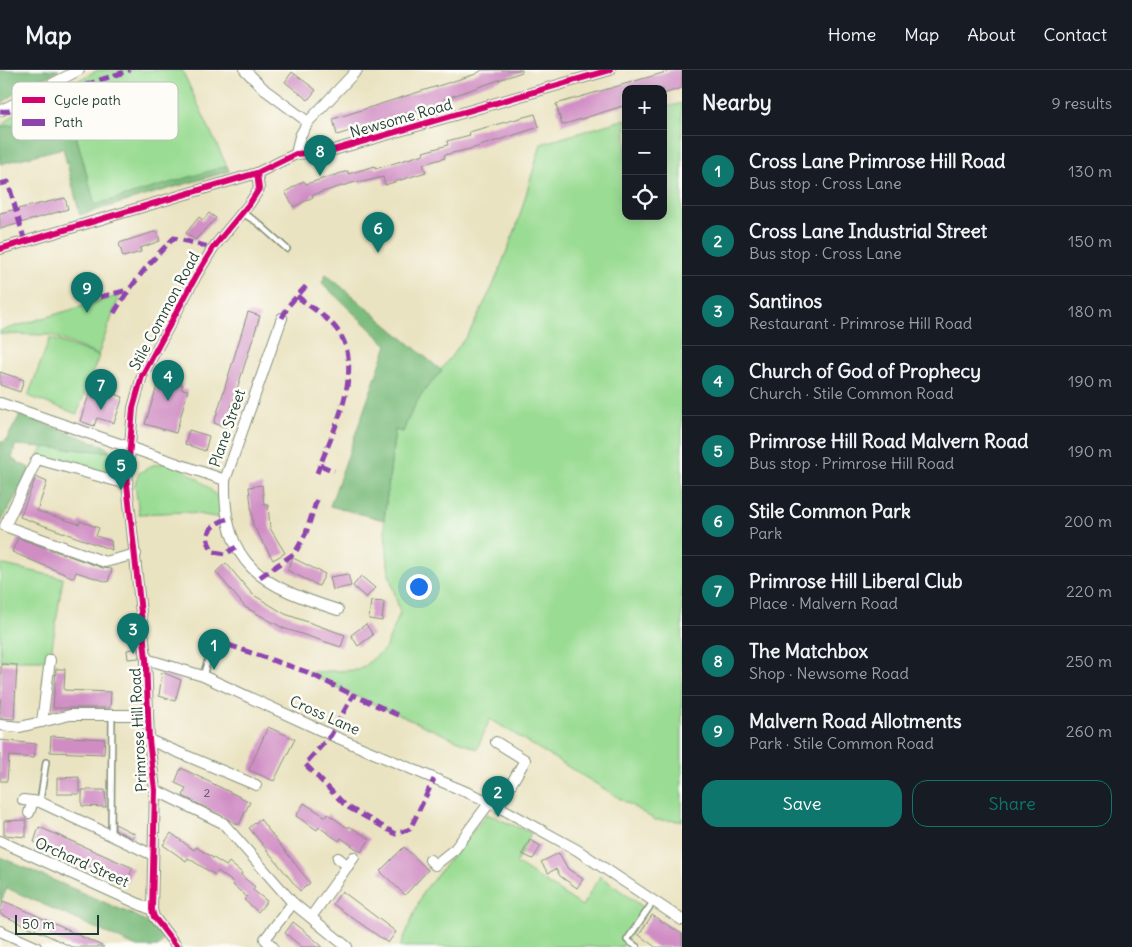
<!DOCTYPE html>
<html lang="en">
<head>
<meta charset="utf-8">
<style>
	body { margin:0; font-family:Delius,sans-serif; background:#242831; color:#f1f3f6 }
	.controls { position:absolute; right:15px; top:15px; display:grid; overflow:hidden; border-radius:10px; box-shadow:0 2px 12px #0003 }
	.controls button { width:45px; height:45px; display:grid; place-items:center; padding:0; border:0; border-bottom:1px solid #363941; background:#171b24; color:#f1f3f6; font:25px sans-serif }
	.scale { position:absolute; left:15px; bottom:12px; width:84px; box-sizing:border-box; padding-left:5px; border:2px solid #1f3d34; border-top:0; font-size:14px; line-height:18px; white-space:nowrap; color:#1f3d34; -webkit-text-stroke:4px #fdfcf7; paint-order:stroke }
	.you { position:absolute; left:418px; top:516px; width:18px; height:18px; margin:-12px; border:4px solid #fff; border-radius:50%; background:#1a73e8; box-shadow:0 0 0 8px #1a73e833 }
	.badge { display:grid; place-items:center; width:32px; height:32px; border-radius:50%; background:#0f766e; color:#fff; font-size:16px; font-weight:700 }
	.pin { position:absolute; translate:-50% -41px; filter:drop-shadow(0 1px 2px #0008) }
	.pin::after { content:''; position:absolute; top:26px; width:18px; height:15px; background:inherit; clip-path:polygon(0 0,100% 0,50% 100%) }
	.list { margin:0; padding:0; list-style:none }
	h2 { display:flex; justify-content:space-between; align-items:center; height:65px; margin:0; padding:0 20px; font-size:21px }
	h2 small { font-size:16px; font-weight:400; color:#9ea1a6 }
	.list li { display:grid; grid-template-columns:32px 1fr auto; gap:15px; align-items:center; box-sizing:border-box; height:70px; padding:0 20px; border-top:1px solid #363941 }
	.list b { display:block; font-size:19px; white-space:nowrap }
	.list p { margin:0; font-size:16px; white-space:nowrap; color:#9ea1a6 }
	.list em { font-size:16px; font-style:normal; color:#9ea1a6 }
	.actions { display:flex; gap:10px; padding:15px 20px }
	.actions a { flex:1; padding:11px 0; border:1px solid #0f766e; border-radius:15px; text-align:center; font-size:18px; color:#0f766e }
	.actions .main { background:#0f766e; color:#fff }
	.icon { flex:none; width:28px; height:28px; fill:none; stroke:currentColor; stroke-width:2; stroke-linecap:round; stroke-linejoin:round }
	.map { position:relative; flex:none; width:682px; height:877px; overflow:hidden }
	header { display:flex; align-items:center; gap:30px; box-sizing:border-box; height:70px; padding:0 25px; background:#171b24; border-bottom:1px solid #363941 }
	header strong { font-size:24px }
	nav { display:flex; gap:28px; margin-inline-start:auto; font-size:18px }
	main { display:flex }
	aside { flex:1; background:#171b24 }
	.map>svg:first-child { display:block }
</style>
</head>
<body>
<header>
<strong>Map</strong>
<nav><a>Home</a><a>Map</a><a>About</a><a>Contact</a></nav>
</header>
<main>
<div class="map">
<svg width="682" height="877" viewBox="0 0 682 877">
	<rect width="100%" height="100%" fill="#fdfcf7"/>
	<filter id="ink" filterUnits="userSpaceOnUse"><feTurbulence type="fractalNoise" baseFrequency=".02" numOctaves="2"/><feDisplacementMap in="SourceGraphic" scale="10" xChannelSelector="R" yChannelSelector="G"/><feConvolveMatrix kernelMatrix="1 2 1 2 8 2 1 2 1" color-interpolation-filters="sRGB"/></filter>
	<filter id="wash" filterUnits="userSpaceOnUse"><feTurbulence type="fractalNoise" baseFrequency=".0096" numOctaves="4" result="noise"/><feDisplacementMap in="SourceGraphic" scale="20" xChannelSelector="R" yChannelSelector="G"/><feGaussianBlur stdDeviation="1.12" result="paint"/><feColorMatrix in="noise" values="0 0 0 0 0 0 0 0 0 0 0 0 0 0 0 0 0 1.4 0 .05"/><feComposite in="paint" operator="in"/></filter>
	<g filter="url(#wash)">
		<rect width="100%" height="100%" fill="#eae3c1"/>
		<g fill="#9adc93" stroke="#5c8c64">
			<polygon points="98,0 182,0 229,101 96,139 71,47 0,57 17,42"/>
			<polygon points="682,33 682,751 655,750 490,649 477,679 353,625 307,602 359,600 385,579 400,543 389,504 384,450 395,360 403,362 413,336 469,263 492,218 516,158 541,74 626,49 626,146 663,146 663,38"/>
			<polygon points="120,225 98,285 51,265 0,264 0,261"/>
			<polygon points="50,268 99,286 77,344 28,326"/>
			<polygon points="44,377 111,382 116,396 118,409 38,386"/>
			<path d="M172,392c23,15 49,28 55,57l-42,-7 -46,2 -4,-30 4,-11 14,-8z"/>
			<polygon points="0,494 63,508 50,590 0,590"/>
			<polygon points="487,744 531,763 516,793 582,836 600,806 646,839 622,877 400,877 423,822"/>
		</g>
		<g fill="#7bbc7d" stroke="#4d7c58">
			<polygon points="0,0 59,0 25,17 0,34"/>
			<polygon points="71,47 95,135 227,96 229,101 80,145 63,78 0,94 0,57"/>
			<path d="M326,204l116,97c-20,20 -29,35 -39,61l-8,-2 -11,90 -54,-14 57,-161 -65,-62z"/>
			<polygon points="20,345 105,376 111,382 15,375 12,389 31,399 0,454 0,372 5,372"/>
			<polygon points="0,787 138,847 165,866 158,877 137,877 7,818 0,833"/>
		</g>
		<g id="blocks">
			<g fill="#d08dc4">
				<polygon points="482,0 522,0 522,2 444,29 445,32 337,65 333,49 476,4"/>
				<polygon points="673,0 682,0 682,18 663,24 663,19 626,19 626,35 562,55 556,34"/>
				<polygon points="292,2 316,20 308,30 285,12"/>
				<polygon points="535,44 539,57 474,78 444,85 445,88 423,94 426,102 385,115 383,107 359,113 359,111 312,125 313,127 294,137 285,122 304,111 306,114 348,101 348,104 375,96 375,99 424,84 423,82 448,75 447,71 470,65 469,62"/>
				<polygon points="65,128 68,139 0,159 0,143"/>
				<polygon points="209,143 216,148 195,170 186,163 199,147 203,150"/>
				<polygon points="157,161 160,171 140,178 141,182 123,187 119,173"/>
				<polygon points="248,242 260,246 225,357 214,353"/>
				<polygon points="0,302 24,310 20,322 0,315"/>
				<polygon points="159,310 167,314 168,310 183,315 181,319 188,320 176,363 145,354"/>
				<polygon points="92,316 123,327 114,353 97,348 94,356 80,351"/>
				<polygon points="189,360 209,366 205,381 185,374"/>
				<polygon points="36,407 47,412 37,441 79,454 80,451 99,458 96,466 111,471 112,480 20,447"/>
				<polygon points="262,415 264,435 268,435 270,458 285,483 273,490 253,455 249,417"/>
				<polygon points="18,468 103,498 112,499 108,512 76,502 74,508 12,482"/>
				<polygon points="293,488 325,504 319,516 287,500"/>
				<polygon points="226,493 252,524 285,544 345,565 341,577 283,558 245,537 216,502"/>
				<polygon points="348,504 351,516 333,520 330,507"/>
				<polygon points="361,506 375,518 366,528 353,516"/>
				<polygon points="371,531 384,532 382,551 369,549"/>
				<polygon points="366,554 373,565 358,576 351,565"/>
				<polygon points="138,578 139,588 128,589 127,580"/>
				<polygon points="1,594 17,595 14,649 0,648"/>
				<polygon points="56,599 65,599 64,620 111,622 110,638 53,638"/>
				<polygon points="162,602 181,610 175,631 159,626"/>
				<polygon points="268,657 295,669 274,711 249,700"/>
				<polygon points="51,666 105,669 104,684 50,682"/>
				<polygon points="0,670 36,674 34,688 9,686 7,711 0,711"/>
				<polygon points="181,698 250,732 239,755 183,726 186,718 175,713"/>
				<polygon points="79,707 79,724 57,724 57,708"/>
				<polygon points="82,720 105,720 106,737 82,736"/>
				<polygon points="304,733 326,747 328,744 348,758 349,756 370,769 361,782 341,768 339,771 319,757 317,760 296,746"/>
				<polygon points="260,749 310,813 300,821 249,758"/>
				<polygon points="26,750 26,767 4,765 4,751"/>
				<polygon points="115,754 135,764 133,768 115,760"/>
				<polygon points="39,757 133,798 126,813 34,772"/>
				<polygon points="171,763 194,780 196,777 226,796 229,792 242,803 241,805 255,817 253,820 267,831 258,842 244,830 247,827 233,815 234,813 218,801 215,805 188,788 186,791 163,775"/>
				<polygon points="530,770 541,776 533,789 522,784"/>
				<polygon points="404,777 428,800 405,825 380,801"/>
				<polygon points="559,783 568,799 583,809 577,818 560,806 556,799 548,803 541,792"/>
				<polygon points="342,821 396,862 388,873 333,834"/>
				<polygon points="3,831 18,837 104,877 72,877 49,866 0,844"/>
				<polygon points="652,845 682,864 682,877 655,877 639,865"/>
				<polygon points="293,852 301,858 323,877 302,877 285,863"/>
			</g>
		</g>
	</g>
	<g filter="url(#ink)">
		<use href="#blocks" fill-opacity="0" stroke="#84907a" stroke-width="1"/>
		<g fill="none" stroke-linecap="round" stroke-linejoin="round">
			<defs>
				<g id="lane">
					<polyline points="242,143 257,152 287,179"/>
					<polyline points="203,606 214,570"/>
					<polyline points="40,732 46,692"/>
					<polyline points="111,766 112,645"/>
					<polyline points="637,877 627,870 653,832"/>
				</g>
				<g id="street">
					<polyline points="245,0 265,20 308,52"/>
					<polyline points="0,41 79,0"/>
					<polyline points="296,84 300,66 308,52 357,0"/>
					<polyline points="0,179 257,103 296,84 330,81 610,0"/>
					<polyline points="0,333 225,410 282,248"/>
					<path d="M225,410c-2,87 38,106 113,130"/>
					<polyline points="127,414 37,389 5,456 105,492 136,484"/>
					<polyline points="146,589 203,606 331,665 490,732 577,780 682,850"/>
					<polyline points="42,652 50,590"/>
					<polyline points="0,655 20,657 70,645 148,645"/>
					<polyline points="149,670 256,715"/>
					<polyline points="496,672 525,690 498,737"/>
					<polyline points="155,720 223,753 293,833 347,877"/>
					<polyline points="23,730 40,732 153,785"/>
					<polyline points="29,743 33,731"/>
					<polyline points="0,771 152,840"/>
					<polyline points="338,788 348,796"/>
					<polyline points="430,790 435,795 455,779 490,732"/>
					<polyline points="311,847 354,787"/>
					<polyline points="0,861 36,877"/>
					<polyline points="177,877 154,847 152,840 155,720 149,670 146,589 127,414 133,338 142,306 196,206 213,178 250,133 259,119 257,103"/>
					<polyline points="273,877 265,869 293,833"/>
				</g>
			</defs>
			<use href="#lane" stroke="#84907a" stroke-width="8"/>
			<use href="#street" stroke="#84907a" stroke-width="12"/>
			<use href="#lane" stroke="#fff" stroke-width="5"/>
			<use href="#street" stroke="#fff" stroke-width="10"/>
			<g stroke="#8e44ad" stroke-width="5" stroke-dasharray="10 5" stroke-linecap="butt">
				<path d="M0,41c30,2 51,-12 78,-23 17,-7 35,-12 52,-18"/>
				<polyline points="0,114 8,112 25,172"/>
				<path d="M297,226c13,11 31,21 41,35 28,39 -6,102 -21,142"/>
				<polyline points="100,227 128,220"/>
				<path d="M114,243c17,-28 36,-52 60,-75l39,10"/>
				<polyline points="282,248 288,236 308,214"/>
				<polyline points="320,395 334,401"/>
				<path d="M227,449c-18,6 -26,17 -13,33l12,2 10,-7"/>
				<polyline points="260,507 295,483 306,463 317,429"/>
				<polyline points="214,570 307,602 353,625"/>
				<polyline points="398,645 353,625 331,665 305,694 346,736 396,764 410,759 434,709"/>
			</g>
			<defs>
				<g id="cycleway">
					<polyline points="0,179 257,103 296,84 330,81 610,0"/>
					<polyline points="177,877 154,847 152,840 155,720 149,670 146,589 127,414 133,338 142,306 196,206 213,178 250,133 259,119 257,103"/>
				</g>
			</defs>
			<use href="#cycleway" stroke="#fdfcf7" stroke-width="9"/>
			<use href="#cycleway" stroke="#d6006c" stroke-width="6"/>
		</g>
	</g>
	<g text-anchor="middle" dominant-baseline="central" stroke-width="5" stroke-linejoin="round" paint-order="stroke">
		<g font-size="12" fill="#4b5158">
			<text x="207" y="722">2</text>
		</g>
		<g font-size="15" fill="#1f3d34" stroke="#fdfcf7">
			<text transform="translate(401 48) rotate(-16)">Newsome Road</text>
			<text transform="translate(164 241) rotate(-62)">Stile Common Road</text>
			<text transform="translate(227 358) rotate(-71)">Plane Street</text>
			<text transform="translate(325 645) rotate(24)">Cross Lane</text>
			<text transform="translate(138 660) rotate(-93)">Primrose Hill Road</text>
			<text transform="translate(82 792) rotate(24)">Orchard Street</text>
		</g>
	</g>
	<rect x="12" y="12" width="166" height="58" rx="8" fill="#fdfcf7" stroke="#bac3bc" stroke-width="1"/>
	<rect x="22" y="27" width="23" height="6" fill="#d6006c"/>
	<rect x="22" y="49" width="23" height="7" fill="#8e44ad"/>
	<g font-size="14" fill="#1f3d34">
		<text x="54" y="35">Cycle path</text>
		<text x="54" y="57">Path</text>
	</g>
</svg>
<div class="controls">
<button>+</button>
<button>−</button>
<button><svg class="icon" aria-label="locate" viewBox="0 0 24 24"><circle cx="12" cy="12" r="6"/><path d="M12 2v4M12 18v4M2 12h4M18 12h4"/></svg></button>
</div>
<div class="scale">50 m</div>
<div class="you"></div>
<div class="pin badge" style="left:214px;top:600px">1</div>
<div class="pin badge" style="left:498px;top:747px">2</div>
<div class="pin badge" style="left:133px;top:584px">3</div>
<div class="pin badge" style="left:168px;top:331px">4</div>
<div class="pin badge" style="left:121px;top:420px">5</div>
<div class="pin badge" style="left:378px;top:183px">6</div>
<div class="pin badge" style="left:101px;top:340px">7</div>
<div class="pin badge" style="left:320px;top:106px">8</div>
<div class="pin badge" style="left:87px;top:243px">9</div>
</div>
<aside>
<h2>Nearby<small>9 results</small></h2>
<ul class="list">
<li><span class="badge">1</span><div><b>Cross Lane Primrose Hill Road</b><p>Bus stop · Cross Lane</p></div><em>130 m</em></li>
<li><span class="badge">2</span><div><b>Cross Lane Industrial Street</b><p>Bus stop · Cross Lane</p></div><em>150 m</em></li>
<li><span class="badge">3</span><div><b>Santinos</b><p>Restaurant · Primrose Hill Road</p></div><em>180 m</em></li>
<li><span class="badge">4</span><div><b>Church of God of Prophecy</b><p>Church · Stile Common Road</p></div><em>190 m</em></li>
<li><span class="badge">5</span><div><b>Primrose Hill Road Malvern Road</b><p>Bus stop · Primrose Hill Road</p></div><em>190 m</em></li>
<li><span class="badge">6</span><div><b>Stile Common Park</b><p>Park</p></div><em>200 m</em></li>
<li><span class="badge">7</span><div><b>Primrose Hill Liberal Club</b><p>Place · Malvern Road</p></div><em>220 m</em></li>
<li><span class="badge">8</span><div><b>The Matchbox</b><p>Shop · Newsome Road</p></div><em>250 m</em></li>
<li><span class="badge">9</span><div><b>Malvern Road Allotments</b><p>Park · Stile Common Road</p></div><em>260 m</em></li>
</ul>
<div class="actions"><a class="main">Save</a><a>Share</a></div>
</aside>
</main>
</body>
</html>
